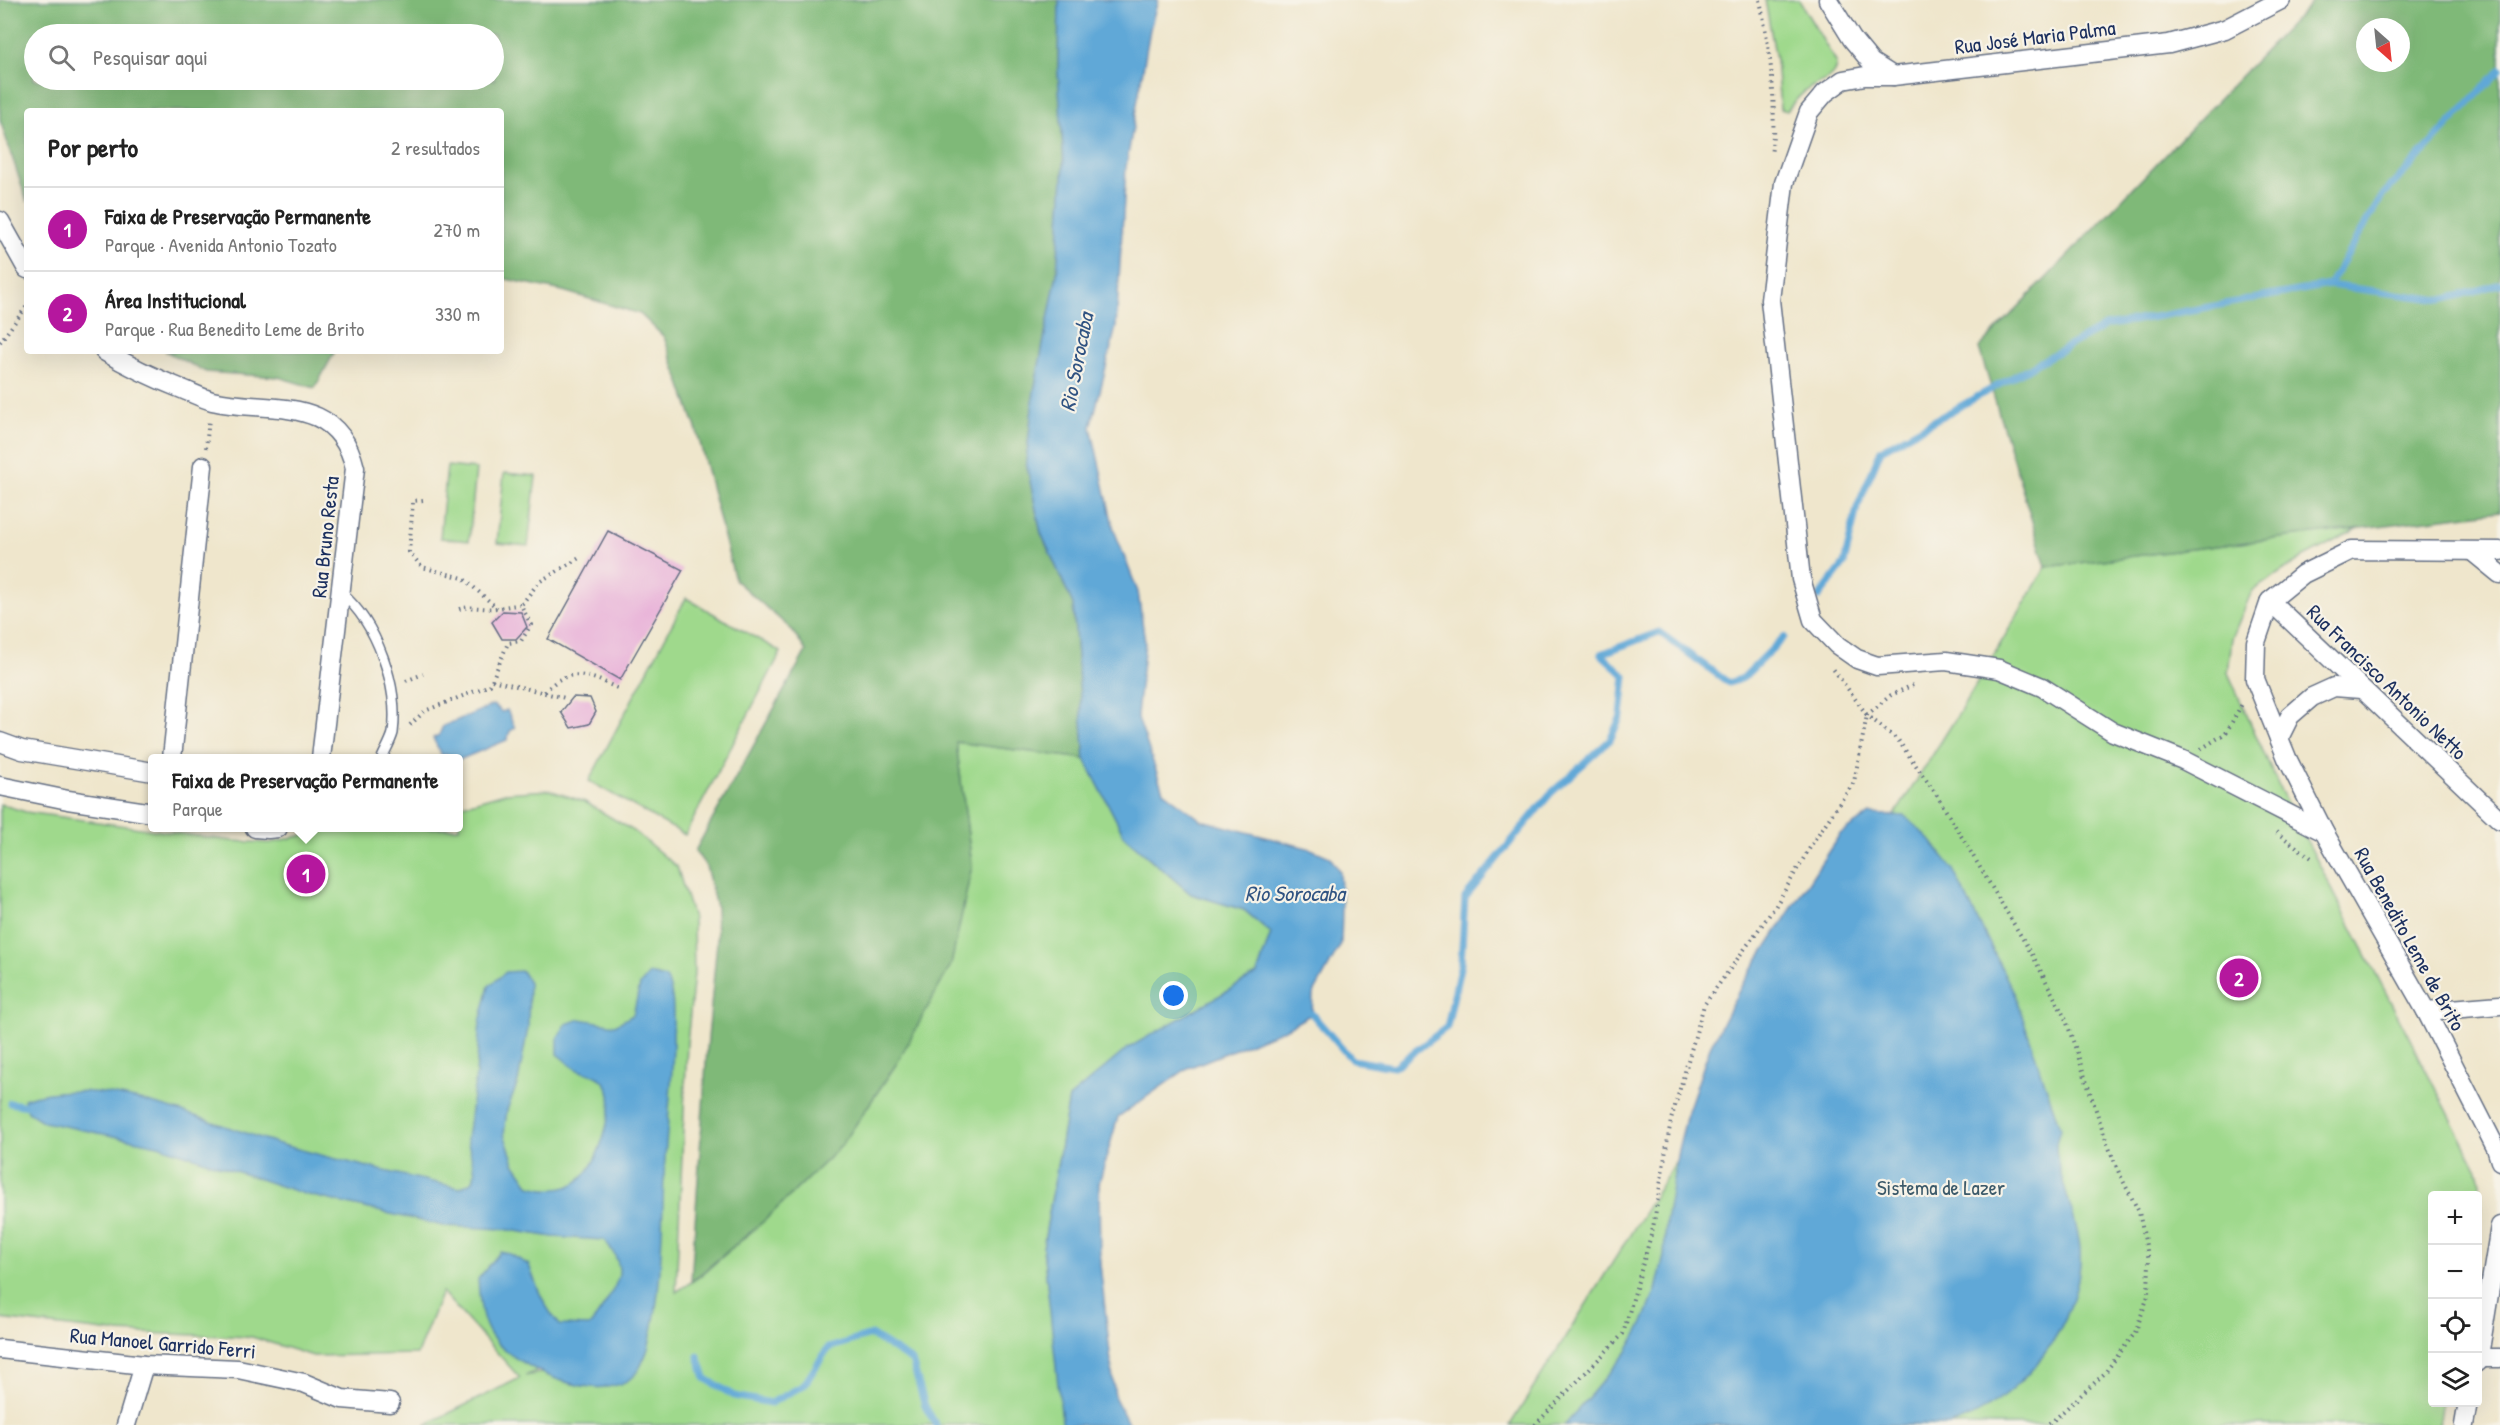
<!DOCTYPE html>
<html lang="pt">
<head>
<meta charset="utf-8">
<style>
	body { margin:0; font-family:"Patrick Hand",sans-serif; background:#f2f2f2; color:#222 }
	.controls { position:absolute; right:18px; bottom:18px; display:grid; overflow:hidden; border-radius:6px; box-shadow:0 6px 24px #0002 }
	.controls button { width:54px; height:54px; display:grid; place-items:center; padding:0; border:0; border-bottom:2px solid #e0e0e0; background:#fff; color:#222; font:30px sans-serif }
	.compass { position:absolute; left:2356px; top:18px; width:54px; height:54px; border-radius:50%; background:#fff; box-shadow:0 6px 24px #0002; rotate:153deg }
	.you { position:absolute; left:1174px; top:996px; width:21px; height:21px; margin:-15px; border:4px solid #fff; border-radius:50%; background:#1a73e8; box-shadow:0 0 0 9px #1a73e833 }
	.badge { display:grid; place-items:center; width:39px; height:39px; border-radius:50%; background:#b5179e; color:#fff; font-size:20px; font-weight:700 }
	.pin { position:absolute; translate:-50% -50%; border:3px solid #fff; box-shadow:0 2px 6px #0006 }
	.popup { position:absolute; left:148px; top:754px; width:315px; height:78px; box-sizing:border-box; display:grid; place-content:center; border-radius:6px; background:#fff; filter:drop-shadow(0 2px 4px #0005); font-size:20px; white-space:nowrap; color:#767676 }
	.popup b { font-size:22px; color:#222 }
	.popup::after { content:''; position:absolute; left:50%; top:100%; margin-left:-12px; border:12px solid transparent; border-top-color:#fff }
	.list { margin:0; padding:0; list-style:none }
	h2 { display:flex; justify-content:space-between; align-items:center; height:78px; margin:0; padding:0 24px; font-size:26px }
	h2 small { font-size:20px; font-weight:400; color:#767676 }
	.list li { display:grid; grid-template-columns:39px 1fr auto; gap:18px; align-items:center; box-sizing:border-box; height:84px; padding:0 24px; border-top:2px solid #e0e0e0 }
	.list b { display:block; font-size:22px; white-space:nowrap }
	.list p { margin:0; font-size:20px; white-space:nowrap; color:#767676 }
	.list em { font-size:20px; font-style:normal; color:#767676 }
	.icon { flex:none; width:33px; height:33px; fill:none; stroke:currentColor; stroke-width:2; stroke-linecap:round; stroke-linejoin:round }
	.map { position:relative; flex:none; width:2500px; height:1425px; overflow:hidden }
	.search { position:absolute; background:#fff; box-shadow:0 6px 24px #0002; left:24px; top:24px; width:480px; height:66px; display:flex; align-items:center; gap:15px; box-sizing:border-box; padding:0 21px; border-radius:33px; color:#767676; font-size:22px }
	.panel { position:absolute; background:#fff; box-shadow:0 6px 24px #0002; left:24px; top:108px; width:480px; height:246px; border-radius:6px }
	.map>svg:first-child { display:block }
</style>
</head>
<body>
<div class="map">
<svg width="2500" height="1425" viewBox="0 0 2500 1425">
	<rect width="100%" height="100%" fill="#f7f3e8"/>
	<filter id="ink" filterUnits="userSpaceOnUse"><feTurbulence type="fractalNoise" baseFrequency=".0167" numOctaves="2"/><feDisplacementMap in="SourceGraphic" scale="12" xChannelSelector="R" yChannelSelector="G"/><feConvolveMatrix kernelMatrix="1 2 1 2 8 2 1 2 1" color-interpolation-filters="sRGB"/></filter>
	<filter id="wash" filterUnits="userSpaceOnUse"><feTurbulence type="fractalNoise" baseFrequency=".008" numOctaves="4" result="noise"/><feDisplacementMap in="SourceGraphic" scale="24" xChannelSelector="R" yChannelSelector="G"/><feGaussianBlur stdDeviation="1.35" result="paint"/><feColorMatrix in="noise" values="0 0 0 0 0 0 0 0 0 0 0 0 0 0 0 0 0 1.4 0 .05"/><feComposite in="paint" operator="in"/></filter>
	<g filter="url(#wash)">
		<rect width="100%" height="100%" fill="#efe6cc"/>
		<g fill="#9fd98c" stroke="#5d8475" stroke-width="1.5" fill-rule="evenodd">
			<path d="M1765,0h34l37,62c1,18 -17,19 -29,28 -8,5 -14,13 -20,21l-7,-2 -4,-50z"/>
			<polygon points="447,466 476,469 469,541 440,538"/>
			<polygon points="504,473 536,476 528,546 497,543"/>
			<path d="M2359,528l-57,30 -50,33 -20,47 -4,35 53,118 195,375c6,20 7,38 2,58v-28h-46v206l11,1 -4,22h-929l451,-715 85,-143z"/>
			<polygon points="686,598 781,652 685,835 589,781"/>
			<path d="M956,742l129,17 40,78 66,57 53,16 27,23 -14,41 -48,28 -140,96 -26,150 21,177h-639l95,-47 -78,-86 -25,62 -104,2 -61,-19 -139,-5 -113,-13v-515l26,8 207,29 37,2 34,-8 12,-7h143v-22l46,-13 44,-3 36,12 49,29 43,36 16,51 1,55 -7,70 -11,249 23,-15 66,-57 77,-75 130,-279zM605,1341l-39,41 -25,-9 -16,3z"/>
		</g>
		<g fill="#7fb978" stroke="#4d746b" stroke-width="1.5" fill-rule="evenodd">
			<path d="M0,0h1059l-1,72 6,91 -7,111 -23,117 -8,71 15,71 32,71 12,155 -129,-17 16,124 -21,99 -54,98 -55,82 -77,75 -74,62 16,-233 10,-107 -1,-35 -10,-41 -11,-15 111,-200 -15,-22 -56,-49 -38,-149 -33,-94 -24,-23 -77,-23 -62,-13v-167h-474v91l-27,-82zM34,34h460v46h-460z"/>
			<path d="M2314,0h186v511l-454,56 -67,-219zM2365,27h36v36h-36z"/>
			<polygon points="165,351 335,351 315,388 278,377 206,372"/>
		</g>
		<g fill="#61a8d7" stroke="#3e6c9a" stroke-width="1.5">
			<polygon points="1059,0 1158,0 1150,29 1126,167 1116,327 1091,427 1114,530 1138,592 1145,642 1137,715 1163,791 1201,820 1311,849 1330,857 1340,872 1342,908 1341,944 1313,995 1312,1014 1283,1030 1188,1068 1118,1117 1099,1183 1100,1264 1115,1398 1129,1425 1064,1425 1062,1421 1043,1248 1069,1098 1128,1048 1257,974 1271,933 1244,910 1191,894 1125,837 1085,759 1073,604 1041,533 1026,462 1034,391 1057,274 1064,163 1058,72"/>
			<polygon points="493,705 502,712 507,710 515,728 510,731 507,740 459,760 446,754 442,756 433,738 439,735 443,726"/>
			<path d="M1870,814l35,2 25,24 22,28 63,127 45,133c-1,6 -4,13 -4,18 1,33 22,70 24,103 4,73 -62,157 -131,176h-384l61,-72 17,-30 13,-33 8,-34 2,-35 12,-71 9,-36 23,-67 33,-64 78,-120 19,-29z"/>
			<path d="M522,971l7,11 -1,46 -10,54 -11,28 -3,24 10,29 16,23c49,14 65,-17 76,-58 3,-14 9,-32 -1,-45 -7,-10 -20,-9 -29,-14 -6,-3 -12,-10 -18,-14v-18l8,-13 14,-5 35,6 18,-10 7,-30 9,-11 17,4c8,15 7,32 7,48 1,45 -5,88 -8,132 -4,62 -1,126 -16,187 -2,8 -10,27 -16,32 -27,21 -74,6 -100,-9 -45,-24 -52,-39 -55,-89l22,-27 10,2 19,11c8,23 15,42 31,60l29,1c9,-9 28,-39 30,-52 1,-13 -7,-25 -15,-34l-51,-3 -50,-8 -60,-3 -139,-32 -146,-49 -114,-23 -16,-10 -4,-13c79,-28 189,27 266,48 56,15 113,29 170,41l13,-7 2,-9 -8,-33 9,-65 4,-52 9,-36 17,-14z"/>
		</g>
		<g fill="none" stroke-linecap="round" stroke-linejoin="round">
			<g stroke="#61a8d7" stroke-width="7">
				<polyline points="2329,285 2442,300 2500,284"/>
				<polyline points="1819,597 1844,564 1857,508 1881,450 2105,326 2329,285 2383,195 2500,70"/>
				<polyline points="1312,1014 1352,1060 1394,1067 1447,1027 1461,963 1465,898 1550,794 1610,740 1621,716 1625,676 1601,654 1659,632 1729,683 1743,678 1784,637"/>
				<polyline points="10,1103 34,1107"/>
				<polyline points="698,1356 705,1378 734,1396 771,1403 804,1385 828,1348 871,1335 912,1361 925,1406 936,1425"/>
			</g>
		</g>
		<g id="blocks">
			<g fill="#e7acd7">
				<polygon points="608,531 683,570 620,680 548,639"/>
				<polygon points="503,611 521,612 527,627 516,639 502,639 492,622"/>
				<polygon points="573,697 590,698 596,712 589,724 571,728 561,712"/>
			</g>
		</g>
	</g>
	<g filter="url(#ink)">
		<use href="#blocks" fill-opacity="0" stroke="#656f84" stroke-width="1.5"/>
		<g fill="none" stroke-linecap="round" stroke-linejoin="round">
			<defs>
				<path id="lane" d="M341,593c36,30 58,93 52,140 -2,8 -8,18 -11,25"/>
				<g id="street">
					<polyline points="1828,0 1852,39 1871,62 1893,76"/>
					<polyline points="2281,0 2225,29 2169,44 1893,76 1865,76 1843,80 1825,93 1809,112 1784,183 1770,300 1801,579 1813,620 1837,645 1857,659 1877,666 1946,661 1999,669 2042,687 2113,732 2183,760 2324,832"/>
					<polyline points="0,221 27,269"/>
					<path d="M104,351c26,16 50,27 78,38 10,4 20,9 30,12 57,13 125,-9 143,67l-34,290"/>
					<polyline points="2473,552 2500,574"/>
					<polyline points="2270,601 2256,642 2255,679 2287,758 2324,832 2426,1011 2496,1148 2500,1161"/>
					<polyline points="2270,601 2500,820"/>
					<polyline points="2270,601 2303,574 2352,550 2500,551"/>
					<polyline points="2279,738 2290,716 2312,697 2334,687 2361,689"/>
					<polyline points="0,742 22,750 153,772"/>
					<polyline points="172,758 203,466"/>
					<polyline points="0,786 68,800 153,813"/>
					<polyline points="255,828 268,829 278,828"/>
					<polyline points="2426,1011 2500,1005"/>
					<polyline points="0,1349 144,1365 238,1369 304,1383 342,1399 390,1403"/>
					<polyline points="2478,1358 2500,1358"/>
					<polyline points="2478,1362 2500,1226"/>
					<polyline points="126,1425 144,1365"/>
					<polyline points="2464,1425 2468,1402"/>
				</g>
			</defs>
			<use href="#lane" stroke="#656f84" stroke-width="12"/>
			<use href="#street" stroke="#656f84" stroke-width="21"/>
			<g stroke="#656f84" stroke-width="4" stroke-dasharray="1.5 4.5" stroke-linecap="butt">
				<path d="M1760,0c10,52 18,102 11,155"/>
				<polyline points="0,342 27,306"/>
				<polyline points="206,448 209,419"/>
				<polyline points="423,500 413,501 409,552 422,567 463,578 497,608"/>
				<path d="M459,609c13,-4 25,1 38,-1 9,-1 15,-3 24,-3"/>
				<polyline points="492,680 565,698"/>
				<polyline points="406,681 423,674"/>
				<polyline points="1913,685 1891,695 1867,715 1898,740 1936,794 2033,956 2066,1020 2106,1140 2119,1173 2139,1212 2149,1260 2148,1296 2135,1333 2104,1374 2055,1419 2046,1425"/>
				<path d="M545,692c22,-27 46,-16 72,-4"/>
				<polyline points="410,725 425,711 490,685 508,643 521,641 531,625 521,605 539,582 581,557"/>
				<polyline points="2201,749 2226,733 2243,702"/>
				<polyline points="2276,832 2313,859"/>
				<polyline points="1535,1425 1623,1334 1653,1228 1671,1120 1704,1005 1775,907 1815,839 1854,782 1867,715 1831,666"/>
			</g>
			<use href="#lane" stroke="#fff" stroke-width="9"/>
			<use href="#street" stroke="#fff" stroke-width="18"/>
		</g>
	</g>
	<g text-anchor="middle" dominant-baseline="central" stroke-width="4.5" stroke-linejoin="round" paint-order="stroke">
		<g font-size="21" fill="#1b2f5e" stroke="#f7f3e8">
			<text transform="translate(2035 37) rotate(-7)">Rua José Maria Palma</text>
			<text transform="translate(325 537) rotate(-84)">Rua Bruno Resta</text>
			<text transform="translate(2387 682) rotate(44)">Rua Francisco Antonio Netto</text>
			<text transform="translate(2410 939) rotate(61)">Rua Benedito Leme de Brito</text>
			<text transform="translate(163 1343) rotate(5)">Rua Manoel Garrido Ferri</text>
		</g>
		<g font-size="21" fill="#3c5a6a" stroke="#f7f3e8">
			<text x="1941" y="1187">Sistema de Lazer</text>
		</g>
		<g font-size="22" font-style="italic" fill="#305382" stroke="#f7f3e8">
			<text transform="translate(1076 362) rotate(-79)">Rio Sorocaba</text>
			<text x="1295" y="893">Rio Sorocaba</text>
		</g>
	</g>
</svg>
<div class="controls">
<button>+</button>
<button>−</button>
<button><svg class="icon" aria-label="locate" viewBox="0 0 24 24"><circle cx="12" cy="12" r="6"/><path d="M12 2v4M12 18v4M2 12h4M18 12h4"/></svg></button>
<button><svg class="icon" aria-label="layers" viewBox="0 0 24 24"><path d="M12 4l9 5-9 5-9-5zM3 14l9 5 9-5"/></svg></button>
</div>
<svg class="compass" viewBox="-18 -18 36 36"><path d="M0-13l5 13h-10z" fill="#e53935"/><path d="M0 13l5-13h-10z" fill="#767676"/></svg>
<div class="you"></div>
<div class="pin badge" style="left:306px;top:874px">1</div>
<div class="popup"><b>Faixa de Preservação Permanente</b>Parque</div>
<div class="pin badge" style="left:2239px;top:978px">2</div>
<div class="search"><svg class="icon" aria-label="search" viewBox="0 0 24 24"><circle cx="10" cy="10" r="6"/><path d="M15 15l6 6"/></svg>Pesquisar aqui</div>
<section class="panel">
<h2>Por perto<small>2 resultados</small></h2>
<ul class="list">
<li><span class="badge">1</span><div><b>Faixa de Preservação Permanente</b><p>Parque · Avenida Antonio Tozato</p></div><em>270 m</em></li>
<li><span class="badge">2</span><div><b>Área Institucional</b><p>Parque · Rua Benedito Leme de Brito</p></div><em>330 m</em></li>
</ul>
</section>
</div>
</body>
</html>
